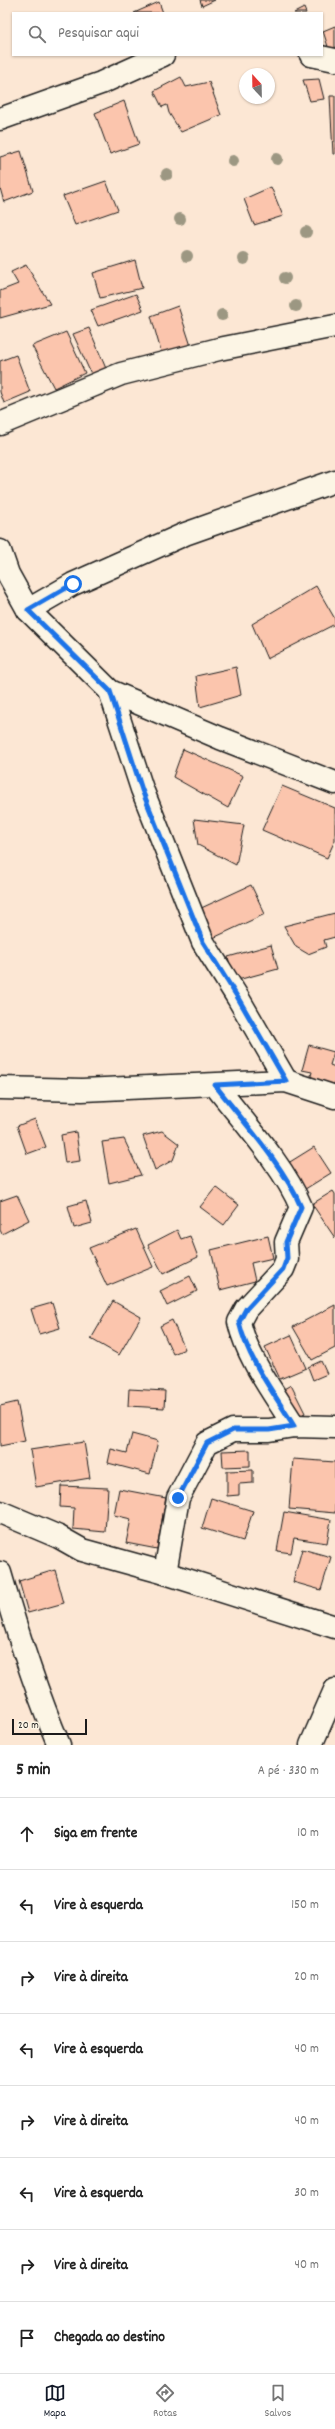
<!DOCTYPE html>
<html lang="pt">
<head>
<meta charset="utf-8">
<style>
	body { margin:0; font-family:Dekko,sans-serif; background:#f6f6f6; color:#222 }
	.compass { position:absolute; left:239px; top:68px; width:36px; height:36px; border-radius:50%; background:#fff; box-shadow:0 1px 3px #0004; rotate:338deg }
	.scale { position:absolute; left:12px; bottom:10px; width:75px; box-sizing:border-box; padding-left:4px; border:2px solid #1c1c1c; border-top:0; font-size:11px; line-height:14px; white-space:nowrap; color:#1c1c1c; -webkit-text-stroke:3px #fcf5e5; paint-order:stroke }
	.stop { position:absolute; width:12px; height:12px; margin:-9px; border:3px solid #1a73e8; border-radius:50%; background:#fff }
	.stop.end { background:#1a73e8; border-color:#fff; box-shadow:0 1px 4px #0008 }
	.list { margin:0; padding:0; list-style:none }
	h2 { display:flex; justify-content:space-between; align-items:center; height:52px; margin:0; padding:0 16px; font-size:17px }
	h2 small { font-size:13px; font-weight:400; color:#767676 }
	.list li { display:grid; grid-template-columns:26px 1fr auto; gap:12px; align-items:center; box-sizing:border-box; height:72px; padding:0 16px; border-top:1px solid #e0e0e0 }
	.list b { display:block; font-size:15px; white-space:nowrap }
	.list em { font-size:13px; font-style:normal; color:#767676 }
	.icon { flex:none; width:22px; height:22px; fill:none; stroke:currentColor; stroke-width:2; stroke-linecap:round; stroke-linejoin:round }
	.map { position:relative; flex:none; width:335px; height:1745px; overflow:hidden }
	.search { position:absolute; background:#fff; box-shadow:0 1px 3px #0004; left:12px; right:12px; top:12px; height:44px; display:flex; align-items:center; gap:10px; box-sizing:border-box; padding:0 14px; border-radius:0px; color:#767676; font-size:15px }
	.sheet { height:628px; background:#fff }
	nav { display:flex; justify-content:space-around; align-items:center; box-sizing:border-box; height:56px; border-top:1px solid #e0e0e0; background:#fff; font-size:11px; color:#767676 }
	nav a { display:grid; justify-items:center; gap:2px }
	nav .on { color:#111827 }
	.map>svg:first-child { display:block }
</style>
</head>
<body>
<div class="map">
<svg width="335" height="1745" viewBox="0 0 335 1745">
	<rect width="100%" height="100%" fill="#fce7d4"/>
	<filter id="ink" filterUnits="userSpaceOnUse"><feTurbulence type="fractalNoise" baseFrequency=".025" numOctaves="2"/><feDisplacementMap in="SourceGraphic" scale="8" xChannelSelector="R" yChannelSelector="G"/><feConvolveMatrix kernelMatrix="1 2 1 2 8 2 1 2 1" color-interpolation-filters="sRGB"/></filter>
	<g filter="url(#ink)">
		<g fill="#fbc5ad" stroke="#1c1c1c">
			<polygon points="200,0 215,0 202,6"/>
			<polygon points="159,2 163,13 134,13"/>
			<polygon points="304,8 306,13 294,13"/>
			<polygon points="335,26 335,51 330,53 323,31"/>
			<polygon points="181,77 186,87 209,82 221,115 181,132 169,113 167,105 162,107 154,91"/>
			<polygon points="319,79 324,99 310,101 303,80"/>
			<polygon points="330,96 335,96 335,154 333,154"/>
			<polygon points="124,101 139,144 110,154 95,113"/>
			<polygon points="21,151 33,191 4,202 0,188 0,157"/>
			<polygon points="106,181 118,210 75,225 63,196"/>
			<polygon points="271,187 283,216 254,225 244,199"/>
			<polygon points="135,260 142,288 100,298 93,273"/>
			<polygon points="26,265 50,304 0,318 0,291 18,284 11,272"/>
			<polygon points="136,294 143,310 98,326 91,310"/>
			<polygon points="178,306 191,346 162,355 151,316"/>
			<polygon points="89,328 107,371 92,376 73,334"/>
			<polygon points="66,332 85,373 54,388 32,346"/>
			<polygon points="16,355 30,392 4,403 0,392 0,361"/>
			<polygon points="316,586 335,619 335,624 267,659 252,624"/>
			<polygon points="236,667 241,695 200,707 196,676"/>
			<polygon points="183,749 243,776 228,808 173,777"/>
			<polygon points="282,786 335,808 335,840 327,858 262,830"/>
			<polygon points="194,819 244,825 236,865 198,845"/>
			<polygon points="251,885 265,914 211,939 197,910"/>
			<polygon points="335,913 335,937 324,940 326,947 308,954 296,947 284,926"/>
			<polygon points="271,945 278,969 234,981 228,957"/>
			<polygon points="309,1045 334,1052 330,1065 335,1067 335,1090 309,1083 312,1072 302,1070"/>
			<polygon points="35,1119 46,1147 27,1154 17,1126"/>
			<polygon points="162,1131 179,1144 173,1160 155,1170 143,1136"/>
			<polygon points="76,1132 80,1161 65,1163 61,1135"/>
			<polygon points="124,1139 141,1175 109,1183 102,1142"/>
			<polygon points="314,1147 331,1173 302,1191 285,1165"/>
			<polygon points="216,1187 239,1205 224,1225 200,1207"/>
			<polygon points="333,1191 335,1194 335,1238 312,1204"/>
			<polygon points="17,1195 29,1220 2,1234 0,1230 0,1201"/>
			<polygon points="86,1201 92,1223 74,1228 68,1206"/>
			<polygon points="136,1229 153,1267 107,1286 89,1248"/>
			<polygon points="177,1230 181,1239 190,1236 198,1257 163,1274 148,1245"/>
			<polygon points="268,1236 273,1258 251,1263 255,1281 220,1290 211,1250"/>
			<polygon points="190,1276 197,1291 167,1306 160,1291"/>
			<polygon points="113,1301 141,1317 119,1355 91,1339"/>
			<polygon points="52,1303 60,1328 39,1334 31,1309"/>
			<polygon points="335,1305 335,1348 312,1360 293,1327"/>
			<polygon points="172,1320 185,1349 173,1354 160,1326"/>
			<polygon points="291,1335 306,1368 280,1379 265,1347"/>
			<polygon points="321,1361 327,1374 313,1380 308,1367"/>
			<polygon points="291,1385 305,1413 294,1419 280,1391"/>
			<polygon points="129,1389 165,1391 164,1408 128,1406"/>
			<polygon points="17,1402 25,1441 0,1446 0,1406"/>
			<polygon points="132,1434 158,1441 150,1474 108,1463 111,1449 127,1453"/>
			<polygon points="84,1442 90,1478 36,1487 30,1450"/>
			<polygon points="250,1450 250,1466 223,1467 222,1451"/>
			<polygon points="293,1459 335,1462 335,1513 289,1509"/>
			<polygon points="253,1470 253,1483 239,1484 239,1495 227,1496 227,1471"/>
			<polygon points="61,1486 108,1488 105,1532 73,1529 74,1508 60,1507"/>
			<polygon points="119,1489 166,1498 157,1549 126,1543 131,1519 114,1515"/>
			<polygon points="211,1498 253,1511 243,1541 202,1528"/>
			<polygon points="284,1512 331,1520 327,1543 294,1538 291,1553 277,1551"/>
			<polygon points="302,1549 331,1557 321,1590 293,1582"/>
			<polygon points="55,1570 64,1603 28,1613 19,1581"/>
		</g>
		<g fill="none" stroke-linecap="round" stroke-linejoin="round">
			<defs>
				<g id="minor">
					<polyline points="311,55 335,60"/>
					<polyline points="0,119 101,83 163,55"/>
					<polyline points="0,424 121,374 219,349 335,326"/>
					<polyline points="0,551 8,574 28,610 110,691 220,738 335,783"/>
					<polyline points="28,610 73,584 185,534 335,481"/>
					<polyline points="110,691 142,789 203,942 238,998 286,1081"/>
					<path d="M215,1085c27,35 69,81 86,122l-15,35 1,17 -4,10 -37,40 -7,13c9,38 35,71 55,104"/>
					<polyline points="0,1088 82,1090 286,1081 335,1097"/>
					<path d="M0,1573c17,59 35,116 59,172"/>
					<polyline points="165,1573 178,1498 207,1443 233,1430 269,1430 294,1426 335,1427"/>
					<polyline points="311,1745 335,1690"/>
				</g>
				<polyline id="tertiary" points="0,1512 59,1537 82,1550 165,1573 335,1627"/>
			</defs>
			<use href="#minor" stroke="#1c1c1c" stroke-width="25"/>
			<use href="#tertiary" stroke="#1c1c1c" stroke-width="25"/>
			<use href="#minor" stroke="#fcf5e5" stroke-width="22"/>
			<use href="#tertiary" stroke="#fcf5e5" stroke-width="22"/>
		</g>
		<g fill="#9c9782">
			<circle cx="277" cy="159" r="6"/>
			<circle cx="233" cy="161" r="6"/>
			<circle cx="167" cy="174" r="6"/>
			<circle cx="180" cy="219" r="6"/>
			<circle cx="306" cy="232" r="6"/>
			<circle cx="187" cy="256" r="6"/>
			<circle cx="244" cy="259" r="6"/>
			<circle cx="285" cy="278" r="6"/>
			<circle cx="296" cy="306" r="6"/>
			<circle cx="222" cy="315" r="6"/>
		</g>
	</g>
	<g fill="none" stroke-linecap="round" stroke-linejoin="round" filter="url(#ink)">
		<path stroke="#1a73e8" stroke-width="5" d="M73,584l-45,26 82,81 32,99 61,152 35,56 48,83 -71,4c27,35 69,81 86,122l-15,35 1,16 -4,11 -37,40 -7,13c9,38 35,71 55,104l-25,4h-36l-26,13 -29,55"/>
	</g>
</svg>
<svg class="compass" viewBox="-18 -18 36 36"><path d="M0-13l5 13h-10z" fill="#e53935"/><path d="M0 13l5-13h-10z" fill="#767676"/></svg>
<div class="scale">20 m</div>
<div class="stop" style="left:73px;top:584px"></div>
<div class="stop end" style="left:178px;top:1498px"></div>
<div class="search"><svg class="icon" aria-label="search" viewBox="0 0 24 24"><circle cx="10" cy="10" r="6"/><path d="M15 15l6 6"/></svg>Pesquisar aqui</div>
</div>
<section class="sheet">
<h2>5 min<small>A pé · 330 m</small></h2>
<ul class="list">
<li><svg class="icon" aria-label="ahead" viewBox="0 0 24 24"><path d="M12 20V5M6 11l6-6 6 6"/></svg><div><b>Siga em frente</b></div><em>10 m</em></li>
<li><svg class="icon" aria-label="left" viewBox="0 0 24 24"><path d="M17 20v-9H6M10 6l-5 5 5 5"/></svg><div><b>Vire à esquerda</b></div><em>150 m</em></li>
<li><svg class="icon" aria-label="right" viewBox="0 0 24 24"><path d="M7 20v-9h11M14 6l5 5-5 5"/></svg><div><b>Vire à direita</b></div><em>20 m</em></li>
<li><svg class="icon" aria-label="left" viewBox="0 0 24 24"><path d="M17 20v-9H6M10 6l-5 5 5 5"/></svg><div><b>Vire à esquerda</b></div><em>40 m</em></li>
<li><svg class="icon" aria-label="right" viewBox="0 0 24 24"><path d="M7 20v-9h11M14 6l5 5-5 5"/></svg><div><b>Vire à direita</b></div><em>40 m</em></li>
<li><svg class="icon" aria-label="left" viewBox="0 0 24 24"><path d="M17 20v-9H6M10 6l-5 5 5 5"/></svg><div><b>Vire à esquerda</b></div><em>30 m</em></li>
<li><svg class="icon" aria-label="right" viewBox="0 0 24 24"><path d="M7 20v-9h11M14 6l5 5-5 5"/></svg><div><b>Vire à direita</b></div><em>40 m</em></li>
<li><svg class="icon" aria-label="arrive" viewBox="0 0 24 24"><path d="M6 21V4h12l-3 4 3 4H6"/></svg><div><b>Chegada ao destino</b></div></li>
</ul>
</section>
<nav>
<a class="on"><svg class="icon" aria-label="map" viewBox="0 0 24 24"><path d="M3 6l6-2 6 2 6-2v14l-6 2-6-2-6 2zM9 4v14M15 6v14"/></svg>Mapa</a>
<a><svg class="icon" aria-label="directions" viewBox="0 0 24 24"><path d="M12 3l9 9-9 9-9-9zM9 14v-3h6M13 9l2 2-2 2"/></svg>Rotas</a>
<a><svg class="icon" aria-label="saved" viewBox="0 0 24 24"><path d="M7 4h10v16l-5-4-5 4z"/></svg>Salvos</a>
</nav>
</body>
</html>
